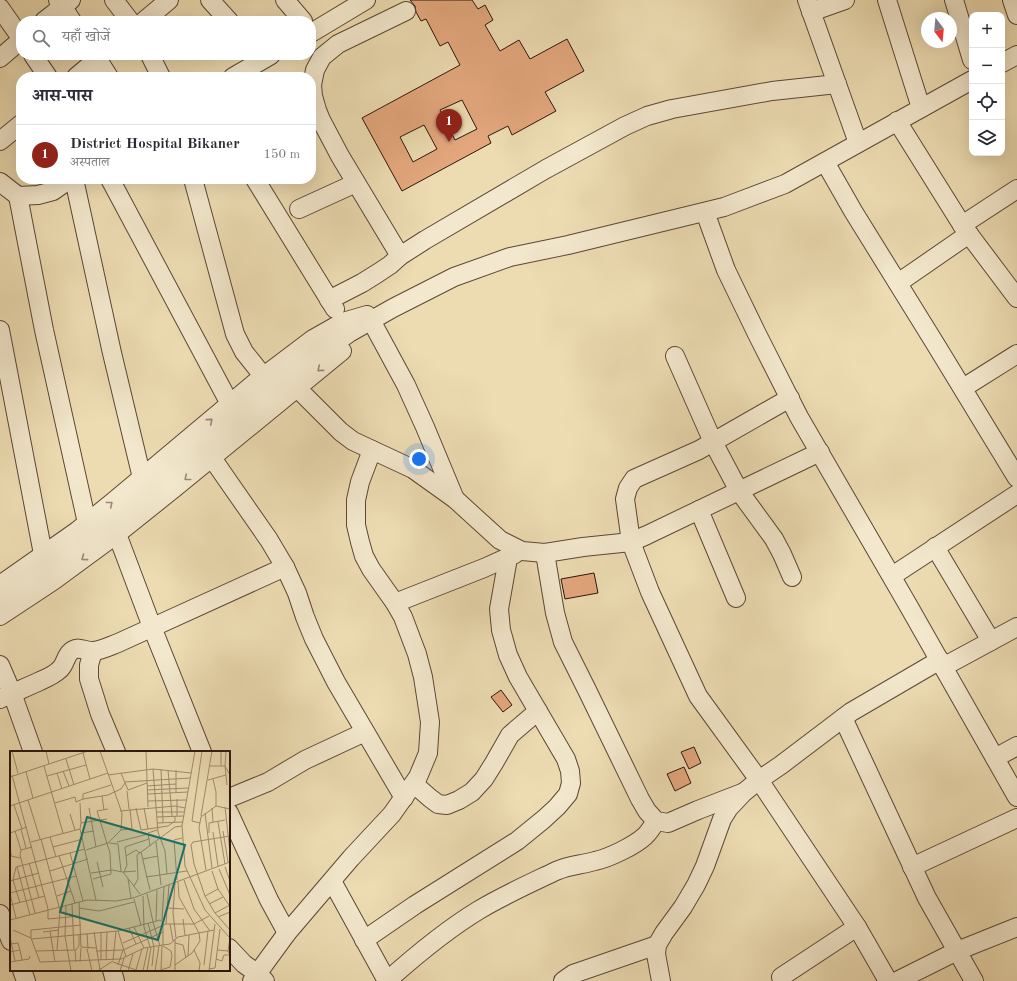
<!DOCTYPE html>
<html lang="hi">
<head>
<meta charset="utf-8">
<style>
	body { margin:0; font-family:"Old Standard TT","Noto Serif Devanagari",serif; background:#f7f7f7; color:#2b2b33 }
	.controls { position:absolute; right:12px; top:12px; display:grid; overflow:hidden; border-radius:8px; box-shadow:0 4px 16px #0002 }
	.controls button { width:36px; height:36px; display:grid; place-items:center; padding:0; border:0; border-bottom:1px solid #e1e1e2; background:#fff; color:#2b2b33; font:20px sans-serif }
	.compass { position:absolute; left:921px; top:12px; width:36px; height:36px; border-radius:50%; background:#fff; box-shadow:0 4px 16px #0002; rotate:164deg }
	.you { position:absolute; left:419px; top:459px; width:14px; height:14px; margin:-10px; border:3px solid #fff; border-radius:50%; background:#1a73e8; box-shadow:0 0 0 6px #1a73e833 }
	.badge { display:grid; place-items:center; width:26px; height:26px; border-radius:50%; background:#8f2418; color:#fff; font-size:13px; font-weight:700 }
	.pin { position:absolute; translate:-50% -33px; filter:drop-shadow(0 1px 2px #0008) }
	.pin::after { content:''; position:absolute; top:21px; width:14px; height:12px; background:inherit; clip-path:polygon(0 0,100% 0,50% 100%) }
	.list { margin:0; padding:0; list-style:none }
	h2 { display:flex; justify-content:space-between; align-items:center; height:52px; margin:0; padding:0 16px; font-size:17px }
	h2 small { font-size:13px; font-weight:400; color:#7c7c81 }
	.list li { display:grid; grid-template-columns:26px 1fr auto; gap:12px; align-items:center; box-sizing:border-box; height:60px; padding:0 16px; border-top:1px solid #e1e1e2 }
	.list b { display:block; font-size:15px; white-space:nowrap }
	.list p { margin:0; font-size:13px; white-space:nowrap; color:#7c7c81 }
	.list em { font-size:13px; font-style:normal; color:#7c7c81 }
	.icon { flex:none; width:22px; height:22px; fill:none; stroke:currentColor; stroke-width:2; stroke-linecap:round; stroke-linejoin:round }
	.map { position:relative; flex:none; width:1017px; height:981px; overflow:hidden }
	.search { position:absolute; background:#fff; box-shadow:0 4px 16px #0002; left:16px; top:16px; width:300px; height:44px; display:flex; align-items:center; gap:10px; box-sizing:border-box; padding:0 14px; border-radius:16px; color:#7c7c81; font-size:15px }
	.panel { position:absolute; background:#fff; box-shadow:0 4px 16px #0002; left:16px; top:72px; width:300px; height:112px; border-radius:16px }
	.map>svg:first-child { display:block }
</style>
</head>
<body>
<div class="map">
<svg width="1017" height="981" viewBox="0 0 1017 981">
	<rect width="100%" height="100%" fill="#eddcb2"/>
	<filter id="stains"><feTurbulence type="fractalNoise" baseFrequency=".005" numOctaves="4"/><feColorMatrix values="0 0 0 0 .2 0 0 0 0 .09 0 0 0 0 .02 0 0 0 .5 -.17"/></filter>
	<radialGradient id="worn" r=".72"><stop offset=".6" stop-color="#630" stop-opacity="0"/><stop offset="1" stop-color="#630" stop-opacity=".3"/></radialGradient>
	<g fill="#e4a77d" stroke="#2b150d" fill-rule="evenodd">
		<path d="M410,0h62l6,9 7,-4 8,15 -8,5 15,26 19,-11 11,19 37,-20 17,32 -39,21 11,19 -44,24 -4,-9 -20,10 3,7 -89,48 -40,-73 98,-53 -12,-23 -8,4 -14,-27 -5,2 -5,-9 -1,-6zM462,100l15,29 -22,11 -15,-30zM424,125l13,24 -24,13 -13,-25z"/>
		<polygon points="594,573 598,593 565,599 561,579"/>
		<polygon points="501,690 512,705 503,712 491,697"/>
		<polygon points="694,747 701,763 689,769 681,752"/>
		<polygon points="684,767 691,783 675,791 667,774"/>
	</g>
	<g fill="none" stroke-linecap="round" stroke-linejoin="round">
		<defs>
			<g id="minor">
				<polyline points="58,0 72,21"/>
				<polyline points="114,0 130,21"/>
				<polyline points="210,0 229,21"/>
				<polyline points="285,0 303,21"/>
				<polyline points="807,0 858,143"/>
				<polyline points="887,0 921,108"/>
				<polyline points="954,0 972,60"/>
				<polyline points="1012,0 1017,15"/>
				<polyline points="0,8 21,38"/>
				<polyline points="811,12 845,0"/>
				<polyline points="44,21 71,0"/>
				<polyline points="144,21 169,0"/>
				<polyline points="311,33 366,0"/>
				<polyline points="33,55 48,77"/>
				<polyline points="95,55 109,77"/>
				<polyline points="150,55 161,77"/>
				<polyline points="0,58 21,40"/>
				<polyline points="1002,63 1017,55"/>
				<polyline points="76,77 102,55"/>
				<polyline points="233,77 271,55"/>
				<polyline points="897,121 962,225 1017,189"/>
				<polyline points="0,141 21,124"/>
				<polyline points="825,162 853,211 936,345 1017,478"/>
				<polyline points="74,179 112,353 142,478"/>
				<polyline points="110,179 230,404"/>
				<polyline points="193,179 235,334 244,352 264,377"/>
				<polyline points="255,179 335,309"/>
				<polyline points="0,182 18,196 38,195 53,191 70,179"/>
				<polyline points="18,196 44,330 87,523"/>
				<polyline points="299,209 356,183"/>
				<polyline points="705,212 726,270 757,334 799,417 908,605 1017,797"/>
				<polyline points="962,225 1017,298"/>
				<polyline points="400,256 340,156 321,120 317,110 313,96 312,85 315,70 322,57 338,44 406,11"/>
				<polyline points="898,283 969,234"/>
				<polyline points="329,300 362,283 378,273 390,265 400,256 425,240 546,169 625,126 647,116 672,109 772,91 837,84"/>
				<polyline points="373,324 406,385 425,427 455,499"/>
				<polyline points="0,330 43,554"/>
				<polyline points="675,356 713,442 739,491 774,539 782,554 792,577"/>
				<polyline points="297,388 341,432 353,441 413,469 455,499 500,540 522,551 545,553 583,547 631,542 647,535 820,452"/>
				<polyline points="963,388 1017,354"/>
				<polyline points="790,398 699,450 634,479 628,488 625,499 631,542 650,592 698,696 759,780 857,927 888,981"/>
				<polyline points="212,458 269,540 285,567 297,593 305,617 314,639 336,682 404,798"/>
				<polyline points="699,510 736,598"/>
				<polyline points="117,534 152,627 202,752"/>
				<polyline points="935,547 991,641"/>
				<polyline points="545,553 555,613 563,642 587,690 640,799 647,811 656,821 668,823 698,810 742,793"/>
				<polyline points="892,576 1017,494"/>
				<polyline points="0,585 77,531 114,501 256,382 313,339 343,322 367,315"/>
				<polyline points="0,602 58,561 116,517 276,384 349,333 393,308 454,277 510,257 568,245 724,207 785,184 972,80"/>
				<polyline points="395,603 484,568 515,554"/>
				<polyline points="0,616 53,581 117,534 177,486 342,351"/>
				<polyline points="93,651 89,665 89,679 100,714 116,752"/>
				<polyline points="0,665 12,693 33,752"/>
				<polyline points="943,667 1017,627"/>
				<path d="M0,699c13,-6 27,-12 40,-18 7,-3 14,-6 19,-11 7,-5 6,-16 14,-20 7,-4 13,2 21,1 8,-1 16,-5 24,-8l167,-76"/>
				<polyline points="843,718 927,898 974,981"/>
				<polyline points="995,758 1017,746"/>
				<polyline points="414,784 430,798 438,804 447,805 459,800 472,792 484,779 494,763 510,735 538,711"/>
				<polyline points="229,798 268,782 305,760 365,732"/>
				<polyline points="229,813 269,900 287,933"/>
				<polyline points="912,867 1017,818"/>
				<polyline points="332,881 387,981"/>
				<polyline points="0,914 11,941"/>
				<polyline points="364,940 415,905 517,841 544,819 557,807 568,794 571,783 570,771 566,759 518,677 508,655 501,630 499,609 508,558"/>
				<polyline points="229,948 244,964 258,974 265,981"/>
				<polyline points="22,970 26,981"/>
				<polyline points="112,970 115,981"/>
				<polyline points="781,977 857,927"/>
				<polyline points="252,981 287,933 351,858 392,814 418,777 428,753 430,722 423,677 417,654 403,617 395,603 371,569 364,556 360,542 356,525 356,500 360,482 372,450"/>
				<path d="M387,981c29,-26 59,-51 92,-71 25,-15 52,-27 77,-39 14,-6 25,-6 39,-10 14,-3 39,-15 50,-25 4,-4 8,-10 11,-15"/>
				<polyline points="563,981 573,974 657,945"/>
				<polyline points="661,981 656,954 657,945 664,933 683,907 696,885 705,866 722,819 729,808 743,793 759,780 781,765 851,712 940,660"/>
				<polyline points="897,981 957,951 1017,927"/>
			</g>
		</defs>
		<use href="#minor" stroke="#5c4736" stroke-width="20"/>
		<use href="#minor" stroke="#f3e8cd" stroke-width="18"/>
	</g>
	<defs><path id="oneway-chevron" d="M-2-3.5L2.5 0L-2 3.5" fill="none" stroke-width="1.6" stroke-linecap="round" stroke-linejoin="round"/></defs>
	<g stroke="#998977">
		<use href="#oneway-chevron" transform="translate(320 369) rotate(140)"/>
		<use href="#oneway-chevron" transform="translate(210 421) rotate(-40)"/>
		<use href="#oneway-chevron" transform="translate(187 478) rotate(141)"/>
		<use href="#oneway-chevron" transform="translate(110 504) rotate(-39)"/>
		<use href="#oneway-chevron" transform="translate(84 558) rotate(144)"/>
	</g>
	<g transform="translate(10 751)">
		<rect width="220" height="220" fill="#eddcb2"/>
		<path fill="none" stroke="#9f8c70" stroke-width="1" d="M2,0l6,22M36,0l3,13M136,0l2,56M185,0l-13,75 3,40 20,44 25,28M216,0l-1,15 5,9M73,2l7,26M56,8l8,26M211,14v-14M34,15l19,67M200,15h15l2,19M143,18l5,63 7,19 2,23M151,18l2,54M158,19l4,46M166,19v22M53,20l6,15M16,21l7,26M47,22l5,16M111,22l7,17 19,-7M2,24l36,134M98,24l45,-6 38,4M37,25l39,-11M0,26l78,-26M203,28l3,13v14M198,29l18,-5M115,31l65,-4M101,34l-28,9v5l25,-4 13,-6 4,-6M137,35l29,-2M137,39l41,-2M117,40l2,18M138,43l40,-2M92,45l2,14M18,49l12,39M138,50l38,-1M45,52l20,-6 1,5 7,-3M70,52l1,20M4,54l8,24M0,55l98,-33M215,56l5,46M79,57l7,39M126,57l5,22 27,-4 7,-5v-5M134,57l4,21M202,57l1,14M110,60l55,-5 10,2M146,61h28M195,62l7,55M60,63l5,16M167,65v-17M191,65l11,-65M147,66l27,-1M208,71l7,42M147,72l26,-1M190,72l-8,-2 10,-70M11,78l5,19M70,78l1,-6 26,-4M111,79l11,-1 -2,-20M5,80l6,19M213,80l5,31M203,81l5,34M0,82l17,-6M71,82l13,-2M199,82v-10l16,-3M220,85l-37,6 -2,3 3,19 11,32 10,17 15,17M40,86l6,20M31,88l19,71 -3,40M0,91l1,14 9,2M21,91l49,-13 16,71M107,91l31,-8M146,91l5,43M99,92l9,1 3,27M140,95l-2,-13 9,-3M22,96l-11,3 -1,5 15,58M43,96l30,-8M76,99l22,-7 13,-13 1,-17 -22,-62M131,101l9,38M60,102l13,48M49,105l12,35M116,105l10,-6 4,3M133,108l15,-3M87,111l6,25M19,112l10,35M7,116l13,48M215,116l5,14M209,118l11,26M196,119l-7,-42 2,-11 15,-11 14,3M40,120l38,-12M202,120l6,18 11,16M113,121l13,-1M114,121l3,-7 -2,-18 24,-8M81,122l21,-3 11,2 17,22M136,126l41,-6M83,128l18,-5 -1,-21 -13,-42 11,-2M118,128l3,19M167,129l-3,-40 8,-2M174,129l10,29 16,22M0,130l29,-8M165,132l-2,30 3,25M124,135l4,-7 -1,-24 38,-28 7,-1M0,142l66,-17M0,143l6,24M47,145l14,-5 4,12M133,145l1,31 6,20M195,145l13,-7M124,148l7,26M69,151l2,45 15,1M10,152l-7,-23 3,-13 69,-18M62,153l2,46M199,153l14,-7M0,154l35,-9M56,154l-1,31 6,35M69,157l20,3 35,-9M157,157l17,1M38,158v10l32,-3M205,162l15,-8M208,166l12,-5M173,168l2,16M0,169l77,-20 29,1 17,-3 97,-36M152,169l2,-33M146,170l1,-31M138,172l6,24 -2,19M156,173l3,-39M160,173l3,17M124,176l10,21M119,177l7,16M3,179l18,8 9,24 81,-3 23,-11 19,-3v-23l-3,-2 -7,2 -6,-28M40,180l5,31M108,180l8,26M33,181l16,-2M84,181l6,38M91,181v28M77,182l1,16M0,186l5,24M21,187v-8l50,-5M22,188l86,-8 35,-9 7,24M165,188v32M113,192l43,-19h28l15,-8M165,192l8,2 3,13M0,193l8,-1 2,7M153,194l7,-1 8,-7 36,-7M77,198l5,22M65,199l1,12M184,199l6,13 -1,8M207,199l11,1 2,4M26,200l40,-1 3,-4v-11M86,200l27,-1 40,-18M218,200l2,-13M0,201l10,-2 2,10M178,205l1,-21M206,208l6,2 2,-6h5M96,209l1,-28M103,209l3,-29M0,211l19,-3 1,-3M70,211l1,-14M103,211l23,8M108,214l5,-15M165,214l17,-12 8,-12 -1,-8 -20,-36 -1,-15M194,214l4,-34M199,218l6,-1 5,-39M89,219l14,-9M126,219l6,-21M151,219l9,-3 2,-11 -1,-5 -8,-5M151,219l1,-24M110,220l4,-13M118,220l5,-17M133,220l5,-24M137,220l4,-24M145,220l4,-25M199,220l6,-47"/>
		<path fill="#0f766e" fill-opacity="0.15" stroke="#0f766e" stroke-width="2" d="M77,66l98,28 -27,95 -98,-28z"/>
		<rect width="220" height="220" fill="none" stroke="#2b150d" stroke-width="2"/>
	</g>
	<rect width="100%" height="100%" filter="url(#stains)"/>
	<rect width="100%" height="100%" fill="url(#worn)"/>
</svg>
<div class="controls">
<button>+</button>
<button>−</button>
<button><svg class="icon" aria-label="locate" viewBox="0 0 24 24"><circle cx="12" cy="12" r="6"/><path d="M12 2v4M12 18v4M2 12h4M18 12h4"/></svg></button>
<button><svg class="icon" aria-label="layers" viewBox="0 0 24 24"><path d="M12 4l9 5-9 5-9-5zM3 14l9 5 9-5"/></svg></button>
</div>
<svg class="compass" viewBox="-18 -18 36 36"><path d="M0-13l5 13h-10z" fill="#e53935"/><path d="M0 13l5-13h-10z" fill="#7c7c81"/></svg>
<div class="you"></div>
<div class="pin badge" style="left:449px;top:142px">1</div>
<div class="search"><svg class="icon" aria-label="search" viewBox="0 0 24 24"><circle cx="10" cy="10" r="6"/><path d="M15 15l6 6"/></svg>यहाँ खोजें</div>
<section class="panel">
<h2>आस-पास<small></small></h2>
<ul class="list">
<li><span class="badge">1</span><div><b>District Hospital Bikaner</b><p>अस्पताल</p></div><em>150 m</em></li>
</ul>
</section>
</div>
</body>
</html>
